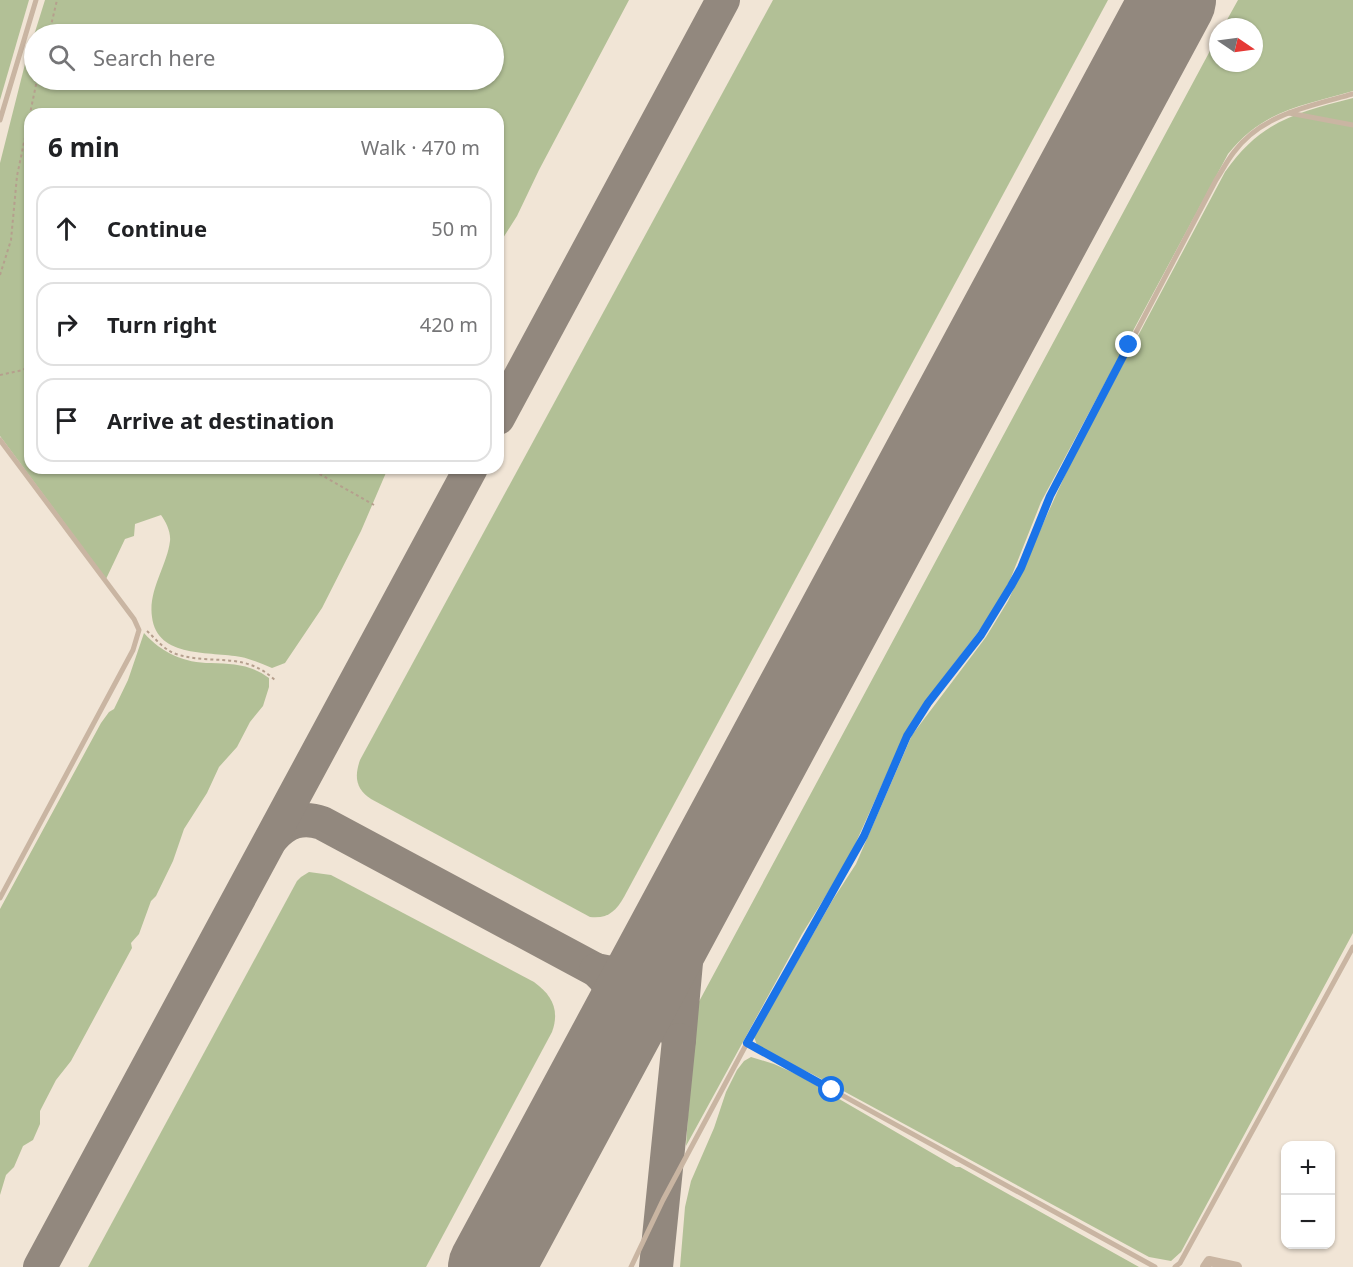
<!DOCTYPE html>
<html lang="en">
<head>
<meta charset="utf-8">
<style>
	body { margin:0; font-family:"Noto Sans",sans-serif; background:#f2f2f2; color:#202124 }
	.controls { position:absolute; right:18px; bottom:18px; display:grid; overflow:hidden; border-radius:12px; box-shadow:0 2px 4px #0004 }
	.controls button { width:54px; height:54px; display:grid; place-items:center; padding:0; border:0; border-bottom:2px solid #e0e0e0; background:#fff; color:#202124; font:30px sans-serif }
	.compass { position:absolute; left:1209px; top:18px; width:54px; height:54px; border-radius:50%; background:#fff; box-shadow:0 2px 4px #0004; rotate:103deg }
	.stop { position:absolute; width:18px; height:18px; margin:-14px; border:4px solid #1a73e8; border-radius:50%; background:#fff }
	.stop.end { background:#1a73e8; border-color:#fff; box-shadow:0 2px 6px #0008 }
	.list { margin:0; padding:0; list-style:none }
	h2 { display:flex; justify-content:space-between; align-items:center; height:78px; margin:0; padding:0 24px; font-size:26px }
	h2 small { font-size:20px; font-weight:400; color:#757577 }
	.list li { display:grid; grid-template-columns:39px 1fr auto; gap:18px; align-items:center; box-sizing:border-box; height:84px; margin:0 12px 12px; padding:0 12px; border:2px solid #e0e0e0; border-radius:18px }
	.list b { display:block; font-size:22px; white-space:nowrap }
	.list em { font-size:20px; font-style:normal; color:#757577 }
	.icon { flex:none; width:33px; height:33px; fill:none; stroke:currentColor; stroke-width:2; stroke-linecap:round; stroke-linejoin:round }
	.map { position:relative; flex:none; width:1353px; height:1267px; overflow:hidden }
	.search { position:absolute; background:#fff; box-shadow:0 2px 4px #0004; left:24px; top:24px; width:480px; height:66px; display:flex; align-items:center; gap:15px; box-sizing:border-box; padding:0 21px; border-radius:33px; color:#757577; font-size:22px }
	.panel { position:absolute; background:#fff; box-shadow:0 2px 4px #0004; left:24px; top:108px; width:480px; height:366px; border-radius:18px }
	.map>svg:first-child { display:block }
</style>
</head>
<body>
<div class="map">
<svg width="1353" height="1267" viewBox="0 0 1353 1267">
	<rect width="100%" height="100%" fill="#f1e5d6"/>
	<g fill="#b2c096" fill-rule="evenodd">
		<polygon points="0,0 29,0 0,100"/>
		<path d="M45,0h584l-90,170 -22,46 -19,30v-132h-468v354h358l-27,63 -39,77 -37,55 -13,5c-10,-4 -21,-9 -31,-11 -30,-6 -84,2 -89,-40 -4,-27 15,-51 18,-76 1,-9 -4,-19 -9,-26l-26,9 -1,12 -9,3 -19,40 -106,-143v-273l25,-99zM34,34h460v46h-460z"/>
		<path d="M773,0h335l-484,897c-8,14 -16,22 -34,20l-219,-118c-15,-10 -17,-22 -11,-39z"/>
		<path d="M1238,0h115v91c-50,15 -89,18 -125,63l-187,348 -33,83 -26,42 -55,72 -23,37 -56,124 -46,74 -116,212 9,-137 523,-973v27h36v-36h-31z"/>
		<path d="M1353,98v835l-172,319 -10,9 -22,-4 -337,-183 -38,-18 -17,-11 -3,-8 78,-136 24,-37 56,-129 74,-98 22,-36 63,-139 154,-290c36,-51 70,-59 128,-74z"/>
		<path d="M144,633c18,20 40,30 67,30 22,1 39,1 58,15v9l-6,19 -13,16 -13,25 -18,20 -12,26 -23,36 -11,32 -17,35 -5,5 -12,33 -8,9 1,5 -61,113 -15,19 -16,31v13l-7,16 -10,6 -9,21 -8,8 -6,20v-286l101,-186 8,-11 5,-3 14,-29z"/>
		<path d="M309,872l22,3 203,107c18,13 26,28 18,50l-126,235h-338l209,-386 4,-4z"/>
		<polygon points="751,1057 774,1064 798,1075 956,1167 960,1167 1139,1267 680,1267 685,1207 691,1181 714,1128 726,1092 737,1070 744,1061"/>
	</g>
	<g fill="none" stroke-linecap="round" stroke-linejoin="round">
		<g stroke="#92887e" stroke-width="34">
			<polyline points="498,418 723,0"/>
			<path d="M272,838c14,-16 30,-22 50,-15l274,147c22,20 26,36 20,65"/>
			<path d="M596,970c31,8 47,0 67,-24"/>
			<path d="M616,1035c5,-6 10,-14 17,-18 20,-11 39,4 46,23l10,-111 16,-59"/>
			<polyline points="40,1267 471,468"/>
			<polyline points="656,1267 679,1040"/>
		</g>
		<polyline stroke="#92887e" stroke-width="86" points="491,1267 1173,0"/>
		<g stroke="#b59f8d" stroke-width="2" stroke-dasharray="3 3" stroke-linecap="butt">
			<polyline points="49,34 57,0"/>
			<polyline points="0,275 11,240 17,176 37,80"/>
			<polyline points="0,375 23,370 30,364"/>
			<polyline points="309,468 374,505"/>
			<path d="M147,631c9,8 17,19 29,23 37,12 68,-4 100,27"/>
		</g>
		<g stroke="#c9b5a2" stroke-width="5">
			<polyline points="1289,113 1353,125"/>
			<polyline points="0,120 36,0"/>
			<polyline points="0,440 134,619 139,630 133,650 0,898"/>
			<polyline points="747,1043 1155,1267"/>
			<path d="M631,1267l32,-67 84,-157 117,-207 43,-100 21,-33 53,-68 30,-49 10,-18 29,-72 166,-316c6,-9 11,-19 18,-28 28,-38 76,-46 119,-58"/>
			<polyline points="1175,1267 1180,1263 1353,947"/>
		</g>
		<polyline stroke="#c9b5a2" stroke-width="10" points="1205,1267 1209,1261 1237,1267"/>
	</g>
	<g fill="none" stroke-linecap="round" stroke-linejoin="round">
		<polyline stroke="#1a73e8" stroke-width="8" points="832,1090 747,1043 864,836 907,736 928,703 981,635 1011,586 1021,568 1050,496 1129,345"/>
	</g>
</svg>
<div class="controls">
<button>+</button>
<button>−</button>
</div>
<svg class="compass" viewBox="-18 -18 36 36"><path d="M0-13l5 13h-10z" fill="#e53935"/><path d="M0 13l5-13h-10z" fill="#757577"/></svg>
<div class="stop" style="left:832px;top:1090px"></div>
<div class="stop end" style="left:1129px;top:345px"></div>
<div class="search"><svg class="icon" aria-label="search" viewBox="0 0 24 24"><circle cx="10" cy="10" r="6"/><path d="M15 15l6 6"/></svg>Search here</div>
<section class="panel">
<h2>6 min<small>Walk · 470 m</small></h2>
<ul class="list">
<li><svg class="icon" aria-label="ahead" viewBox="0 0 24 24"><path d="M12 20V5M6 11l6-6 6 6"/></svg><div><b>Continue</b></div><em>50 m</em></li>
<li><svg class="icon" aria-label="right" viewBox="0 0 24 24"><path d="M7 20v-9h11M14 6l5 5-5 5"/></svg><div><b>Turn right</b></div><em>420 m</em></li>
<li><svg class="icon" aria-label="arrive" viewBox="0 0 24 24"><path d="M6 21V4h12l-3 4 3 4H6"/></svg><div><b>Arrive at destination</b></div></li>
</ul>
</section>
</div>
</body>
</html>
